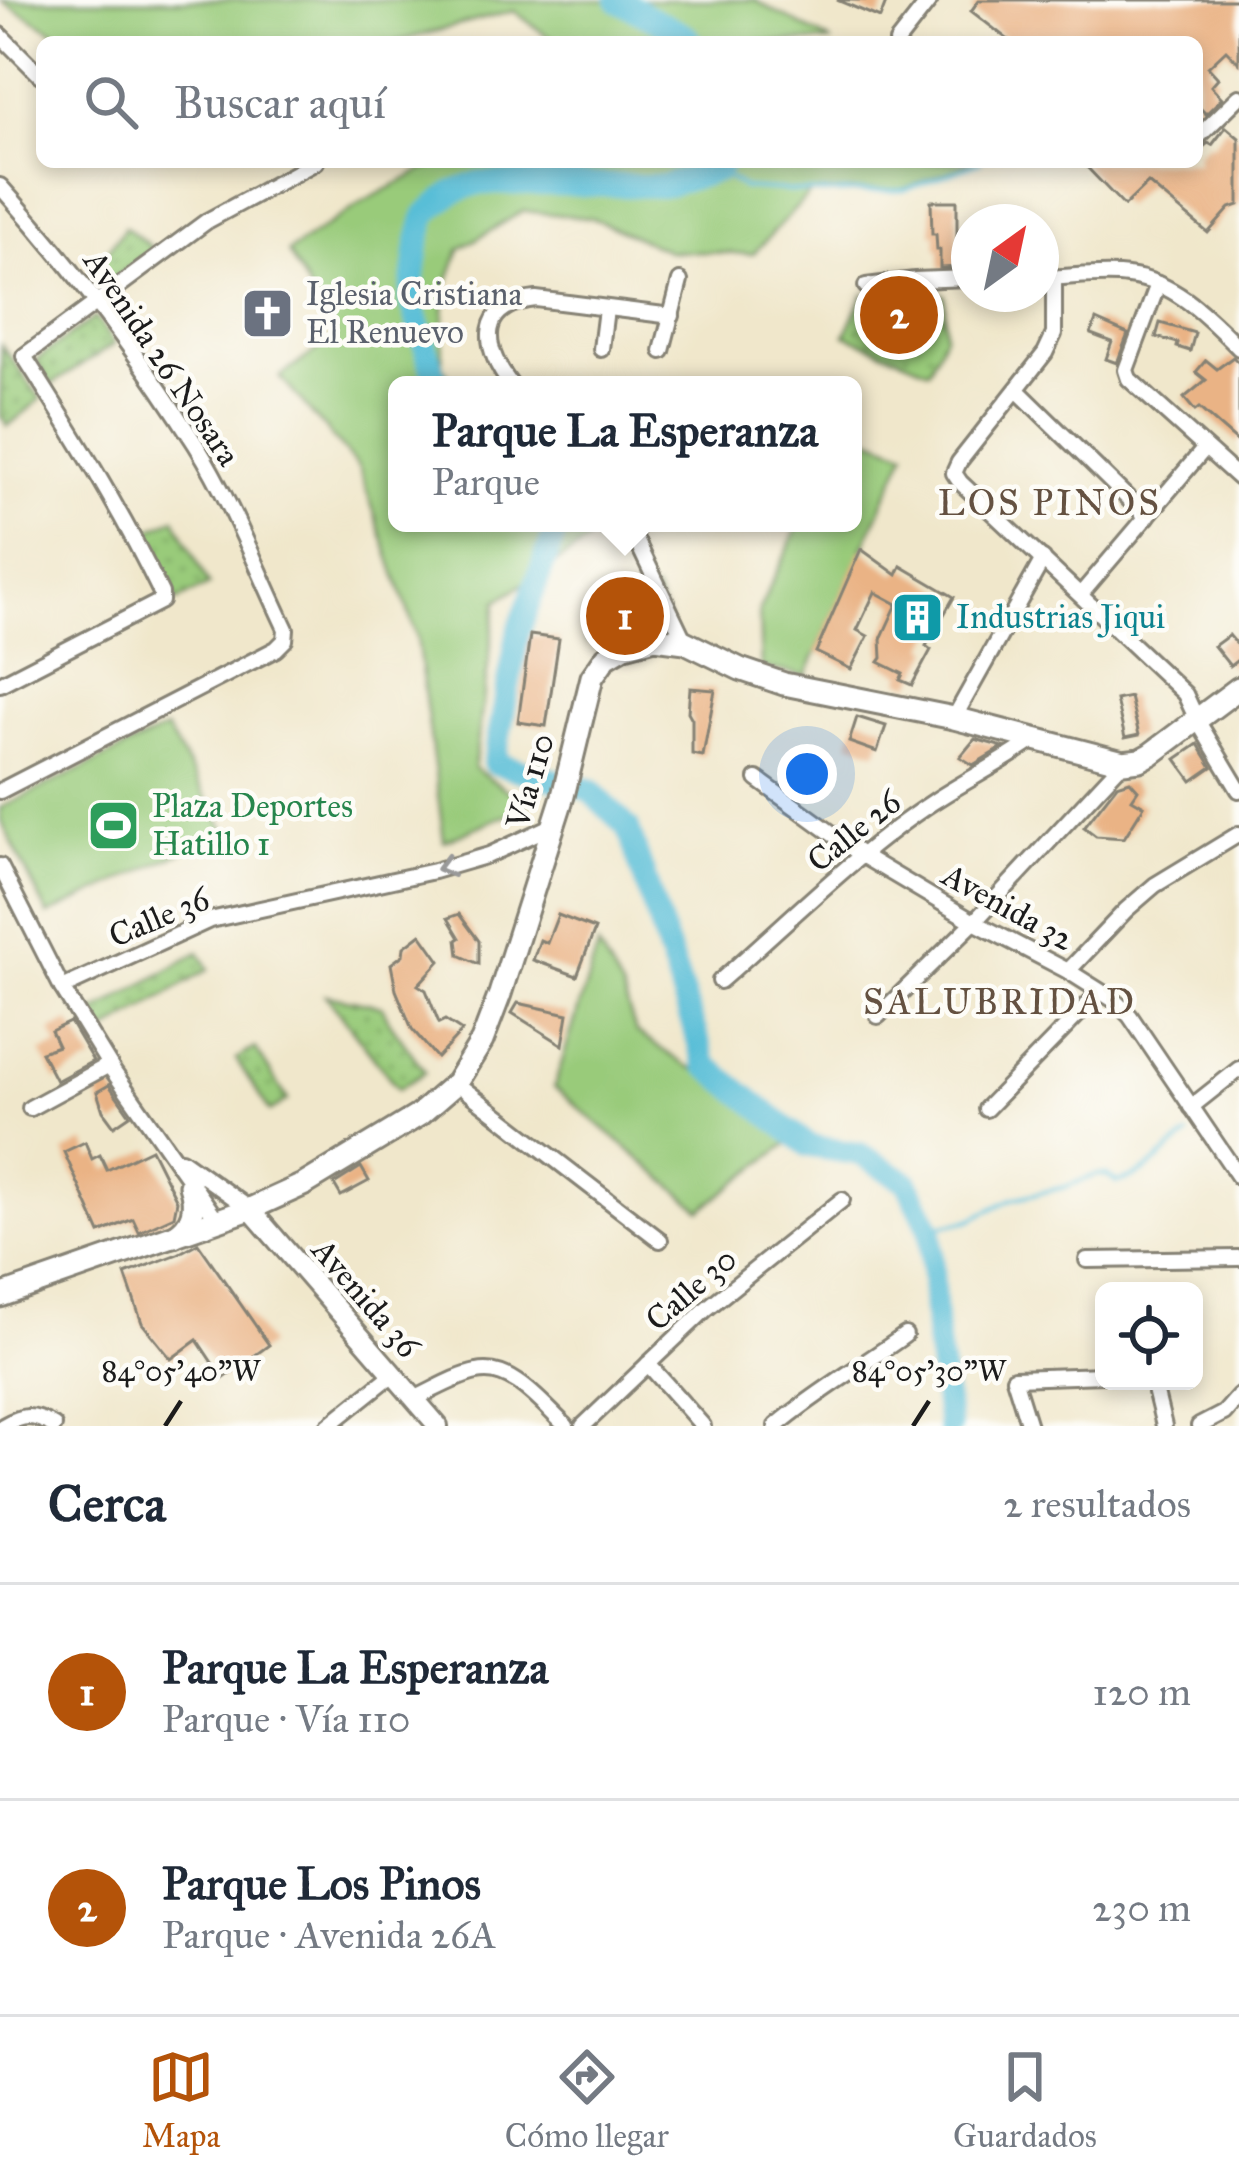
<!DOCTYPE html>
<html lang="es">
<head>
<meta charset="utf-8">
<style>
	body { margin:0; font-family:"IM FELL Great Primer",serif; background:#f6f6f7; color:#1f2937 }
	.controls { position:absolute; right:36px; bottom:36px; display:grid; overflow:hidden; border-radius:18px; box-shadow:0 6px 18px #0003 }
	.controls button { width:108px; height:108px; display:grid; place-items:center; padding:0; border:0; border-bottom:3px solid #e0e1e3; background:#fff; color:#1f2937; font:60px sans-serif }
	.compass { position:absolute; left:951px; top:204px; width:108px; height:108px; border-radius:50%; background:#fff; box-shadow:0 6px 18px #0003; rotate:33deg }
	.you { position:absolute; left:807px; top:774px; width:42px; height:42px; margin:-30px; border:9px solid #fff; border-radius:50%; background:#1a73e8; box-shadow:0 0 0 18px #1a73e833 }
	.badge { display:grid; place-items:center; width:78px; height:78px; border-radius:50%; background:#b45309; color:#fff; font-size:39px; font-weight:700 }
	.pin { position:absolute; translate:-50% -50%; border:6px solid #fff; box-shadow:0 3px 12px #0006 }
	.popup { position:absolute; left:388px; top:376px; width:474px; height:156px; box-sizing:border-box; display:grid; place-content:center; border-radius:18px; background:#fff; filter:drop-shadow(0 3px 9px #0005); font-size:39px; white-space:nowrap; color:#747a83 }
	.popup b { font-size:45px; color:#1f2937 }
	.popup::after { content:''; position:absolute; left:50%; top:100%; margin-left:-24px; border:24px solid transparent; border-top-color:#fff }
	.list { margin:0; padding:0; list-style:none }
	h2 { display:flex; justify-content:space-between; align-items:center; height:156px; margin:0; padding:0 48px; font-size:51px }
	h2 small { font-size:39px; font-weight:400; color:#747a83 }
	.list li { display:grid; grid-template-columns:78px 1fr auto; gap:36px; align-items:center; box-sizing:border-box; height:216px; padding:0 48px; border-top:3px solid #e0e1e3 }
	.list b { display:block; font-size:45px; white-space:nowrap }
	.list p { margin:0; font-size:39px; white-space:nowrap; color:#747a83 }
	.list em { font-size:39px; font-style:normal; color:#747a83 }
	.icon { flex:none; width:66px; height:66px; fill:none; stroke:currentColor; stroke-width:2; stroke-linecap:round; stroke-linejoin:round }
	.map { position:relative; flex:none; width:1239px; height:1426px; overflow:hidden }
	.search { position:absolute; background:#fff; box-shadow:0 6px 18px #0003; left:36px; right:36px; top:36px; height:132px; display:flex; align-items:center; gap:30px; box-sizing:border-box; padding:0 42px; border-radius:18px; color:#747a83; font-size:45px }
	.sheet { height:588px; background:#fff }
	nav { display:flex; justify-content:space-around; align-items:center; box-sizing:border-box; height:168px; border-top:3px solid #e0e1e3; background:#fff; font-size:33px; color:#747a83 }
	nav a { display:grid; justify-items:center; gap:6px }
	nav .on { color:#b45309 }
	.map>svg:first-child { display:block }
</style>
</head>
<body>
<div class="map">
<svg width="1239" height="1426" viewBox="0 0 1239 1426">
	<defs>
		<pattern id="park-dots" width="8" height="8" patternUnits="userSpaceOnUse" patternTransform="scale(3)"><rect width="8" height="8" fill="#99cb7a"/><path d="M2 2h.1M6 6h.1" fill="none" stroke="#83ae69" stroke-width="1.8" stroke-linecap="round"/></pattern>
	</defs>
	<rect width="100%" height="100%" fill="#fdfcf7"/>
	<filter id="ink" filterUnits="userSpaceOnUse"><feTurbulence type="fractalNoise" baseFrequency=".00833" numOctaves="2"/><feDisplacementMap in="SourceGraphic" scale="24" xChannelSelector="R" yChannelSelector="G"/><feConvolveMatrix kernelMatrix="1 2 1 2 8 2 1 2 1" color-interpolation-filters="sRGB"/></filter>
	<filter id="wash" filterUnits="userSpaceOnUse"><feTurbulence type="fractalNoise" baseFrequency=".004" numOctaves="4" result="noise"/><feDisplacementMap in="SourceGraphic" scale="48" xChannelSelector="R" yChannelSelector="G"/><feGaussianBlur stdDeviation="2.7" result="paint"/><feColorMatrix in="noise" values="0 0 0 0 0 0 0 0 0 0 0 0 0 0 0 0 0 1.4 0 .05"/><feComposite in="paint" operator="in"/></filter>
	<g filter="url(#wash)">
		<rect width="100%" height="100%" fill="#f0e7cb"/>
		<g fill="#99cb7a" stroke="#5a744b" stroke-width="3">
			<polygon points="0,0 754,0 832,42 555,42 514,11 395,42 72,42"/>
			<polygon points="439,162 974,162 903,189 811,192 753,254 668,251 592,218 523,211 460,249 445,290 442,364 453,385 397,385 397,523 577,523 588,542 497,601 474,768 529,805 444,841 417,637 359,468 280,377 335,337 288,252 363,202"/>
			<polygon points="853,432 906,452 806,676 761,667 759,610 800,523 853,523"/>
			<polygon points="166,729 226,831 48,915 0,819 0,808"/>
			<polygon points="598,947 622,989 636,1032 682,1063 707,1075 791,1141 701,1210 554,1087"/>
		</g>
		<g fill="url(#park-dots)" stroke="#5a744b" stroke-width="3">
			<polygon points="125,227 155,250 101,288 88,278"/>
			<polygon points="864,295 944,295 945,335 929,370 845,335"/>
			<polygon points="95,317 114,344 51,385 36,360"/>
			<polygon points="2,346 41,399 8,426 0,415"/>
			<polygon points="175,518 209,585 177,601 143,534"/>
			<path d="M655,590l12,30c-33,-3 -54,3 -80,22l-3,-27z"/>
			<polygon points="199,952 209,969 99,1036 88,1016"/>
			<polygon points="326,995 382,1006 389,1021 425,1072 398,1089"/>
			<polygon points="255,1048 288,1100 270,1112 236,1059"/>
		</g>
		<g fill="none" stroke-linecap="round" stroke-linejoin="round">
			<g stroke="#59bed7" stroke-width="4.5">
				<polyline points="717,171 744,188 823,193 904,190 980,162"/>
				<path d="M930,1229l40,-9 42,-21 53,-12 31,-12h10l11,7c34,-7 43,-27 71,-46"/>
			</g>
			<g stroke="#59bed7" stroke-width="24">
				<polyline points="618,0 686,36 691,42"/>
				<polyline points="437,385 411,299 418,244 426,214 453,192 478,183 663,186 717,171 723,162"/>
				<polyline points="554,523 555,532 518,633 494,763 590,790 628,828 706,1065 809,1146 860,1154 907,1182 930,1229 936,1335 949,1426"/>
			</g>
		</g>
		<g id="blocks">
			<g fill="#eab385">
				<polygon points="837,0 887,0 880,18"/>
				<polygon points="979,0 1239,0 1239,63 1226,50 1208,67 1218,78 1211,86 1222,98 1206,114 1197,105 1197,42 1011,42 971,11"/>
				<polygon points="1226,127 1239,138 1239,205 1230,208 1208,233 1148,183 1124,206 1082,162 1197,162 1197,154 1202,148 1208,143 1212,145"/>
				<polygon points="931,201 957,201 957,238 962,267 940,268 940,250 937,250 936,234 932,234"/>
				<polygon points="1096,320 1128,334 1117,363 1106,359 1112,342 1091,334"/>
				<polygon points="1160,323 1195,333 1190,351 1177,347 1178,343 1156,337"/>
				<polygon points="1233,357 1239,363 1239,443 1199,408 1195,411 1184,398 1206,380 1196,372 1206,360 1217,369"/>
				<polygon points="861,549 897,575 901,566 954,597 926,646 931,650 912,685 900,680 903,674 879,662 882,658 881,639 897,604 875,592 857,630 868,636 851,669 816,652"/>
				<polygon points="530,635 559,639 546,726 518,722"/>
				<polygon points="1229,635 1239,647 1239,659 1230,666 1214,646"/>
				<polygon points="690,688 715,690 703,756 692,754 692,719 688,712"/>
				<polygon points="1130,697 1139,735 1125,738 1116,700"/>
				<polygon points="857,717 886,726 877,752 849,742"/>
				<polygon points="975,739 1003,747 973,765 960,757"/>
				<polygon points="1198,744 1212,767 1192,781 1176,759"/>
				<polygon points="1130,781 1138,790 1132,799 1144,806 1124,838 1096,836 1084,827 1117,785"/>
				<polygon points="459,914 479,941 479,964 459,955 457,940 460,938 448,918"/>
				<polygon points="558,915 595,929 577,976 533,960 540,940 547,943"/>
				<polygon points="421,934 440,961 418,985 426,990 439,1023 445,1020 462,1031 437,1058 412,1029 396,990 391,964 403,955 404,947"/>
				<polygon points="518,1003 568,1014 563,1045 512,1013"/>
				<polygon points="70,1022 93,1061 56,1081 41,1052 58,1046 51,1031"/>
				<polygon points="109,1085 130,1115 114,1126 103,1111 97,1092"/>
				<polygon points="85,1142 92,1159 100,1155 107,1170 151,1149 177,1201 174,1216 139,1232 133,1219 100,1233 64,1152"/>
				<polygon points="361,1167 369,1181 341,1196 334,1184"/>
				<polygon points="198,1243 269,1345 223,1379 197,1340 171,1359 142,1323 125,1274 178,1254"/>
			</g>
		</g>
	</g>
	<g filter="url(#ink)">
		<use href="#blocks" fill-opacity="0" stroke="#868274" stroke-width="3"/>
		<g fill="none" stroke-linecap="round" stroke-linejoin="round">
			<defs>
				<g id="minor">
					<polyline points="0,35 40,75"/>
					<polyline points="897,42 930,0"/>
					<polyline points="1197,138 1239,97"/>
					<path d="M0,186c72,80 138,168 196,259 36,58 61,123 90,184l-1,11 -9,9 -276,142"/>
					<path d="M1041,278c28,0 59,-6 87,-2 46,5 80,41 111,72"/>
					<polyline points="1054,278 1054,334 1045,353 959,462 954,473 960,482 1185,694 1197,720 1239,790"/>
					<polyline points="1158,284 1126,370 1129,379 1239,478"/>
					<polyline points="866,286 915,280 969,278"/>
					<polyline points="601,349 606,309"/>
					<polyline points="662,351 680,281"/>
					<path d="M511,385c-30,-40 -33,-80 25,-86l136,17"/>
					<polyline points="1017,390 1147,517"/>
					<polyline points="628,523 685,642"/>
					<polyline points="1081,594 1205,448"/>
					<path d="M0,684l161,-83v-8c-40,-83 -88,-160 -137,-237l183,-135 109,-59"/>
					<polyline points="954,718 1043,559"/>
					<polyline points="757,779 863,856 974,922 1068,971 1114,1000 1130,1016 1239,1177"/>
					<polyline points="0,866 62,988 113,1071 218,1221"/>
					<polyline points="1068,971 1126,910 1155,885 1239,834"/>
					<path d="M720,981c68,-59 138,-130 213,-179 33,-22 69,-39 102,-63"/>
					<polyline points="62,988 210,920 434,871 489,855 554,825"/>
					<polyline points="878,1016 974,922 1123,762"/>
					<polyline points="456,1083 660,1240"/>
					<polyline points="1191,1107 1239,1069"/>
					<polyline points="30,1108 109,1065"/>
					<polyline points="986,1109 1100,992"/>
					<polyline points="181,1160 250,1209"/>
					<polyline points="1087,1260 1239,1258"/>
					<polyline points="648,1364 703,1426"/>
					<polyline points="1153,1381 1164,1426"/>
					<path d="M414,1399c20,-9 42,-23 63,-27 35,-8 66,33 89,54"/>
					<path d="M3,1426c21,-12 30,-12 51,0"/>
					<polyline points="328,1426 393,1374"/>
					<polyline points="583,1426 706,1309 842,1200"/>
					<path d="M776,1426c40,-34 86,-60 129,-91"/>
					<polyline points="1029,1426 1014,1378 1104,1375"/>
					<polyline points="1199,1426 1224,1413 1239,1396"/>
				</g>
				<polyline id="tertiary" points="250,1209 438,1426"/>
				<g id="secondary">
					<path d="M174,1236c20,-12 23,-30 16,-51"/>
					<polyline points="0,1296 250,1209 305,1184 419,1115 456,1083 482,1041 500,994 563,796 592,677 606,657 625,646 655,638 685,642 740,669 784,684 954,718 1123,762 1140,760 1151,754 1239,688"/>
				</g>
			</defs>
			<use href="#minor" stroke="#868274" stroke-width="20"/>
			<use href="#tertiary" stroke="#868274" stroke-width="24"/>
			<use href="#secondary" stroke="#868274" stroke-width="27"/>
			<use href="#minor" stroke="#fff" stroke-width="14"/>
			<use href="#tertiary" stroke="#fff" stroke-width="18"/>
			<use href="#secondary" stroke="#fff" stroke-width="21"/>
		</g>
		<defs><path id="oneway-chevron" d="M-2-3.5L2.5 0L-2 3.5" fill="none" stroke-width="1.6" stroke-linecap="round" stroke-linejoin="round" transform="scale(3)"/></defs>
		<use stroke="#999" href="#oneway-chevron" transform="translate(445 867) rotate(165)"/>
	</g>
	<path fill="none" stroke="#1c1c1c" stroke-width="4.5" d="M165,1426l16,-25M913,1426l16,-25"/>
	<defs>
		<symbol id="church-square" viewBox="-11 -11 22 22"><rect x="-9" y="-9" width="18" height="18" rx="4" fill="#6b7280" stroke="#fdfcf7"/><path d="M-1.2-6h2.4v3.5h3.3v2.4h-3.3V6h-2.4V-.1h-3.3v-2.4h3.3Z" fill="#fff"/></symbol>
		<symbol id="building-square" viewBox="-11 -11 22 22"><rect x="-9" y="-9" width="18" height="18" rx="4" fill="#0f9aa8" stroke="#fdfcf7"/><path d="M-4-6H4V6H1V3H-1V6H-4ZM-2.5-4.3h1.7v1.8h-1.7ZM.8-4.3h1.7v1.8H.8ZM-2.5-1h1.7V.8h-1.7ZM.8-1h1.7V.8H.8Z" fill="#fff"/></symbol>
		<symbol id="stadium-square" viewBox="-11 -11 22 22"><rect x="-9" y="-9" width="18" height="18" rx="4" fill="#2e9e5b" stroke="#fdfcf7"/><path d="M0-5a6.5 5 0 1 0 0 10a6.5 5 0 1 0 0-10ZM-3.5-1.8h7v3.6h-7Z" fill="#fff"/></symbol>
	</defs>
	<g fill-rule="evenodd">
		<use href="#church-square" x="238" y="284" width="59" height="59"/>
		<use href="#building-square" x="888" y="588" width="59" height="59"/>
		<use href="#stadium-square" x="84" y="796" width="59" height="59"/>
	</g>
	<g text-anchor="middle" dominant-baseline="central" stroke-width="9" stroke-linejoin="round" paint-order="stroke">
		<g font-size="33" fill="#5b616d" stroke="#fdfcf7" text-anchor="start">
			<text x="306" y="294">Iglesia Cristiana<tspan x="306" dy="38">El Renuevo</tspan></text>
		</g>
		<g font-size="33" fill="#1c1c1c" stroke="#fdfcf7">
			<text transform="translate(162 358) rotate(56)">Avenida 26 Nosara</text>
			<text transform="translate(530 781) rotate(-74)">Vía 110</text>
			<text transform="translate(854 831) rotate(-39)">Calle 26</text>
			<text transform="translate(1008 907) rotate(29)">Avenida 32</text>
			<text transform="translate(159 917) rotate(-23)">Calle 36</text>
			<text transform="translate(691 1289) rotate(-41)">Calle 30</text>
			<text transform="translate(366 1298) rotate(49)">Avenida 36</text>
		</g>
		<g font-size="33" fill="#0d838f" stroke="#fdfcf7" text-anchor="start">
			<text x="956" y="617">Industrias Jiqui</text>
		</g>
		<g font-size="33" fill="#27864d" stroke="#fdfcf7" text-anchor="start">
			<text x="152" y="806">Plaza Deportes<tspan x="152" dy="38">Hatillo 1</tspan></text>
		</g>
		<g font-size="36" letter-spacing="3" fill="#645141" stroke="#fdfcf7">
			<text x="1050" y="503">LOS PINOS</text>
			<text x="1000" y="1002">SALUBRIDAD</text>
		</g>
	</g>
	<g font-size="30" text-anchor="middle" fill="#1c1c1c" stroke="#fdfcf7" stroke-width="9" stroke-linejoin="round" paint-order="stroke">
		<text x="181" y="1381">84°05'40"W</text>
		<text x="929" y="1381">84°05'30"W</text>
	</g>
</svg>
<div class="controls">
<button><svg class="icon" aria-label="locate" viewBox="0 0 24 24"><circle cx="12" cy="12" r="6"/><path d="M12 2v4M12 18v4M2 12h4M18 12h4"/></svg></button>
</div>
<svg class="compass" viewBox="-18 -18 36 36"><path d="M0-13l5 13h-10z" fill="#e53935"/><path d="M0 13l5-13h-10z" fill="#747a83"/></svg>
<div class="you"></div>
<div class="pin badge" style="left:625px;top:616px">1</div>
<div class="popup"><b>Parque La Esperanza</b>Parque</div>
<div class="pin badge" style="left:899px;top:315px">2</div>
<div class="search"><svg class="icon" aria-label="search" viewBox="0 0 24 24"><circle cx="10" cy="10" r="6"/><path d="M15 15l6 6"/></svg>Buscar aquí</div>
</div>
<section class="sheet">
<h2>Cerca<small>2 resultados</small></h2>
<ul class="list">
<li><span class="badge">1</span><div><b>Parque La Esperanza</b><p>Parque · Vía 110</p></div><em>120 m</em></li>
<li><span class="badge">2</span><div><b>Parque Los Pinos</b><p>Parque · Avenida 26A</p></div><em>230 m</em></li>
</ul>
</section>
<nav>
<a class="on"><svg class="icon" aria-label="map" viewBox="0 0 24 24"><path d="M3 6l6-2 6 2 6-2v14l-6 2-6-2-6 2zM9 4v14M15 6v14"/></svg>Mapa</a>
<a><svg class="icon" aria-label="directions" viewBox="0 0 24 24"><path d="M12 3l9 9-9 9-9-9zM9 14v-3h6M13 9l2 2-2 2"/></svg>Cómo llegar</a>
<a><svg class="icon" aria-label="saved" viewBox="0 0 24 24"><path d="M7 4h10v16l-5-4-5 4z"/></svg>Guardados</a>
</nav>
</body>
</html>
